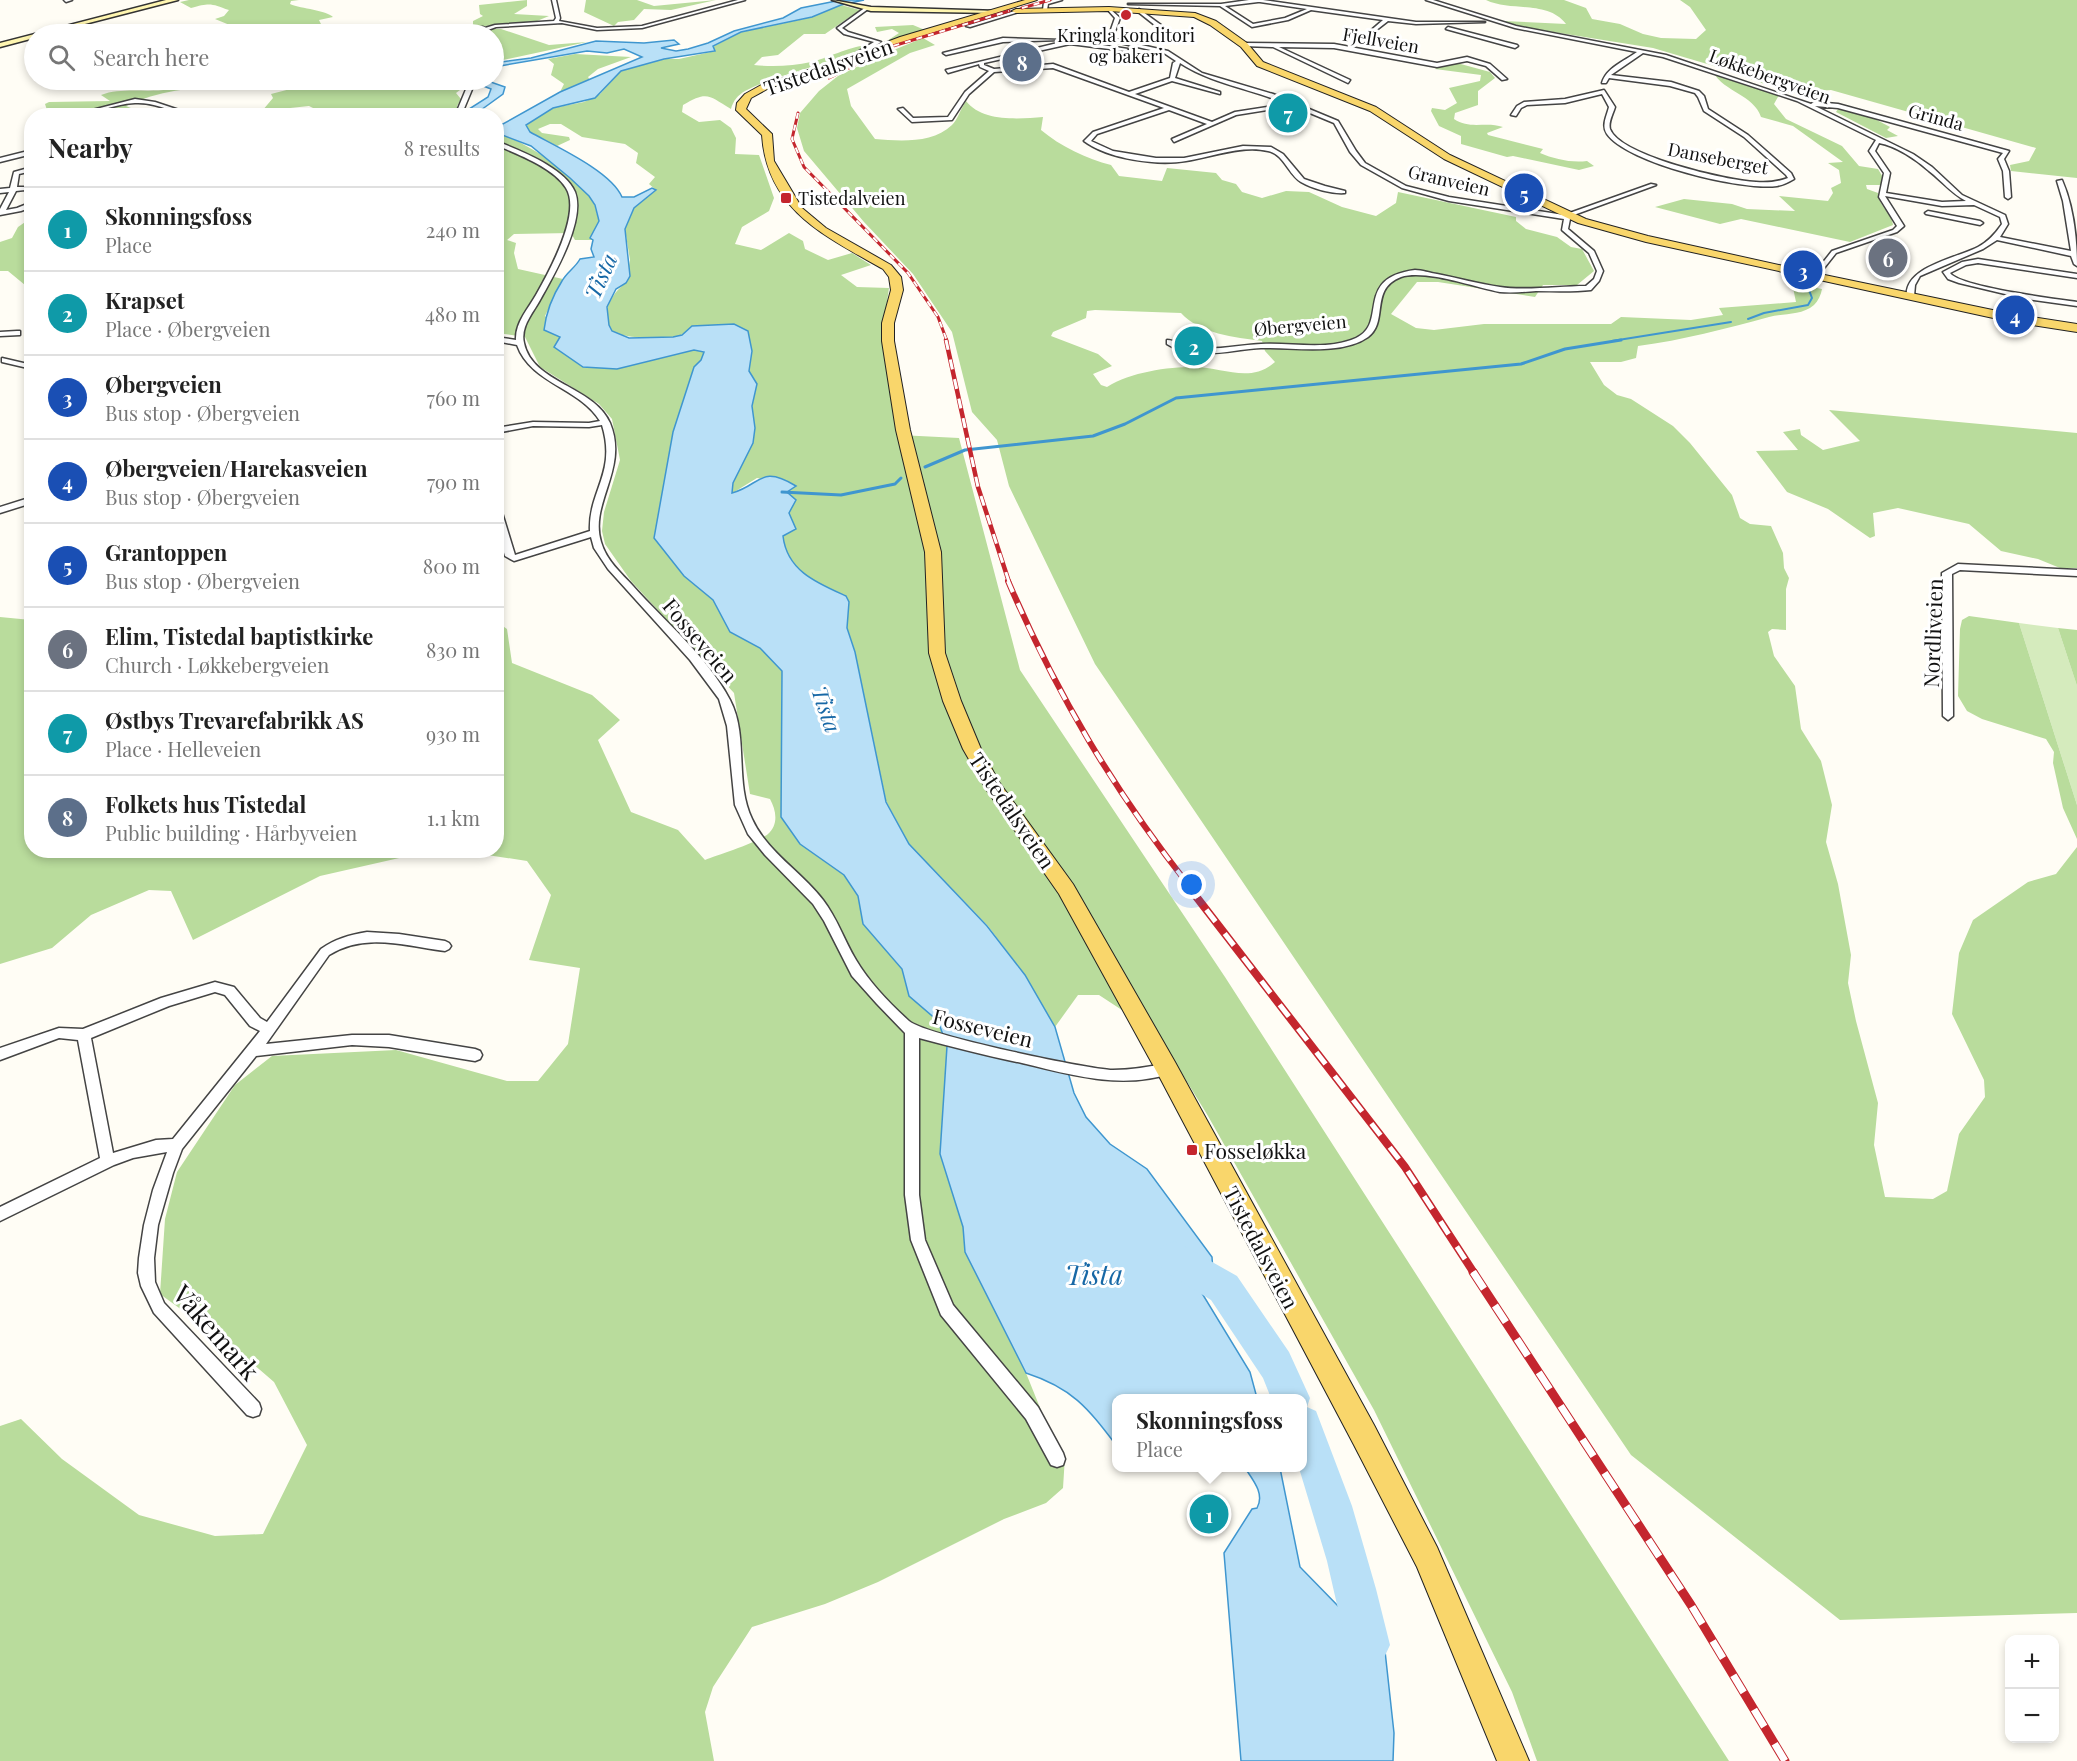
<!DOCTYPE html>
<html lang="en">
<head>
<meta charset="utf-8">
<style>
	body { margin:0; font-family:"Playfair Display",serif; background:#f6f6f6; color:#222 }
	.controls { position:absolute; right:18px; bottom:18px; display:grid; overflow:hidden; border-radius:12px; box-shadow:0 3px 9px #0003 }
	.controls button { width:54px; height:54px; display:grid; place-items:center; padding:0; border:0; border-bottom:2px solid #e0e0e0; background:#fff; color:#222; font:30px sans-serif }
	.you { position:absolute; left:1192px; top:885px; width:21px; height:21px; margin:-15px; border:4px solid #fff; border-radius:50%; background:#1a73e8; box-shadow:0 0 0 9px #1a73e833 }
	.badge { display:grid; place-items:center; width:39px; height:39px; border-radius:50%; background:#0f766e; color:#fff; font-size:20px; font-weight:700 }
	.pin { position:absolute; translate:-50% -50%; border:3px solid #fff; box-shadow:0 2px 6px #0006 }
	.popup { position:absolute; left:1112px; top:1394px; width:195px; height:78px; box-sizing:border-box; display:grid; place-content:center; border-radius:12px; background:#fff; filter:drop-shadow(0 2px 4px #0005); font-size:20px; white-space:nowrap; color:#767676 }
	.popup b { font-size:22px; color:#222 }
	.popup::after { content:''; position:absolute; left:50%; top:100%; margin-left:-12px; border:12px solid transparent; border-top-color:#fff }
	.list { margin:0; padding:0; list-style:none }
	h2 { display:flex; justify-content:space-between; align-items:center; height:78px; margin:0; padding:0 24px; font-size:26px }
	h2 small { font-size:20px; font-weight:400; color:#767676 }
	.list li { display:grid; grid-template-columns:39px 1fr auto; gap:18px; align-items:center; box-sizing:border-box; height:84px; padding:0 24px; border-top:2px solid #e0e0e0 }
	.list b { display:block; font-size:22px; white-space:nowrap }
	.list p { margin:0; font-size:20px; white-space:nowrap; color:#767676 }
	.list em { font-size:20px; font-style:normal; color:#767676 }
	.icon { flex:none; width:33px; height:33px; fill:none; stroke:currentColor; stroke-width:2; stroke-linecap:round; stroke-linejoin:round }
	.map { position:relative; flex:none; width:2077px; height:1761px; overflow:hidden }
	.search { position:absolute; background:#fff; box-shadow:0 3px 9px #0003; left:24px; top:24px; width:480px; height:66px; display:flex; align-items:center; gap:15px; box-sizing:border-box; padding:0 21px; border-radius:33px; color:#767676; font-size:22px }
	.panel { position:absolute; background:#fff; box-shadow:0 3px 9px #0003; left:24px; top:108px; width:480px; height:750px; border-radius:24px }
	.map>svg:first-child { display:block }
</style>
</head>
<body>
<div class="map">
<svg width="2077" height="1761" viewBox="0 0 2077 1761">
	<rect width="100%" height="100%" fill="#fffdf5"/>
	<polygon fill="#d5ebbd" points="2019,623 2058,628 2077,686 2077,805"/>
	<g fill="#b9dc9c" fill-rule="evenodd">
		<path d="M189,0h110l-8,1 -1,3c12,5 36,6 43,13l-14,3 3,6 -16,8h-81l12,-6 -22,-9 9,-3 5,-6c-17,-6 -18,-8 -38,-2l-11,-6z"/>
		<polygon points="527,0 527,6 514,14 549,16 537,21 475,27 473,25 473,21 483,16 480,14 479,5"/>
		<polygon points="586,0 637,0 654,6 716,0 671,10 644,9 634,20 618,22 614,26 584,12"/>
		<path d="M1486,0h78l22,8 6,11 28,5 23,10 18,4 35,1 10,-9 -16,-23 -10,-7h397v178l-66,-7 -1,-6 19,-4 7,-13 -205,-58 -41,3 -76,-27 -61,-18 -130,-21 -20,-6 63,3c-18,-24 -55,-12 -80,-24z"/>
		<path d="M841,5l19,5 -35,24h-21l-26,21 -16,2 -8,8c19,2 39,1 57,-3 14,-3 46,-19 57,-16 -39,20 -87,26 -123,45 -7,4 -12,10 -14,18 -22,-13 -23,-19 -48,-4l-1,7 17,10 21,-2 11,8 5,10 -1,16 24,1 15,43 -5,13 -27,16 -7,17 26,6 28,-17 14,8 2,8 23,11 24,-7 19,12 -30,10 16,12 32,1 -7,49 17,98 60,3 61,232 205,307 504,784h-192l-25,-69 -138,-282 -166,-294 -51,-83 -58,-38h-21l-23,32 -30,-52 -37,-49 -79,-82 -23,-43 -31,-149 -8,-24 2,-26 -3,-6c-24,-11 -68,-28 -63,-62 3,-17 6,-25 4,-42l8,-6 -38,-8 -26,16 2,-11 20,-40 2,-15 -3,-21 5,-23 -8,-13 3,-20 -41,-26 -19,1c-3,2 -7,7 -11,9 -12,5 -59,4 -69,-4 -15,-13 1,-40 14,-48l4,-23 -5,-31 9,-21 22,-18 -7,-6 6,-7 -19,-14 2,-10 -13,-9 -43,-7 -21,-13h-11l-12,5 4,4 27,4 1,3 -13,6 -27,-14 -4,-7 27,-17 31,-6 16,-8 21,-23 44,-12h14l36,-8 -3,-4 29,-15 63,-13z"/>
		<polygon points="913,25 925,30 884,43 899,33 892,29 877,32 875,27"/>
		<polygon points="489,29 501,29 549,45 587,42 494,62 494,34 481,34"/>
		<path d="M923,38l12,7 -25,8 -63,36 4,17 24,33c24,2 57,5 77,-14 5,-4 9,-17 14,-24 16,21 53,18 77,16l-2,13c19,16 46,29 70,35l8,11 43,5 5,-13 49,5 6,7 14,4 6,8 20,6 24,-7 23,1 33,15 34,9 20,-13 2,-11 118,25v4l10,8 31,8 14,10 11,2 12,22 -17,14h-34l-8,12 -97,-15h-21l-26,32 25,14 18,2 50,-6h127l10,-7 70,3 32,-5 -4,-7 77,-6 -4,-19 30,6c-1,6 -4,12 -8,16 -13,11 -31,8 -45,12 -44,12 -86,23 -131,29l-2,12 -15,4h-31l14,23 13,10 14,4 42,27 17,17 42,52 8,23 10,6 21,2 12,27 1,15 5,10 -3,11v41l-14,-1 -4,3 6,24 21,30 6,43 20,32 11,44 -6,37 12,42 13,71 -3,28 8,38 22,82 -4,42 11,52 48,2 14,-8 12,-57 26,-37 -1,-17 -32,-66 7,-61 14,-33 55,-38 28,-8 21,-27v766l-237,7 -209,-165 -536,-791 -86,-178 -12,-46 -25,-28 -20,-80 -39,-58 -49,-52 -60,-71 -7,-23 3,-15 19,-22 19,-15 41,-20zM1095,310l86,3c19,21 53,24 81,28l3,10 10,11c-25,22 -52,5 -81,5 -27,0 -63,5 -87,20l-6,-2 -8,-11 19,-8 -14,-12 -47,-18 2,-4 33,-14 1,-7z"/>
		<polygon points="575,54 631,57 598,69 588,77 590,80 560,92 564,84 551,75 554,64 548,59"/>
		<path d="M1457,63l33,9 5,6 -17,13v14l-23,8 -1,6c16,11 32,2 49,8l-16,6 1,2 55,14 -3,4c14,6 31,10 47,8l7,5 -15,4 -66,-14 -6,1 -46,-13v-8l-22,-10 -8,-15 1,-3 13,2 12,-7 -8,-15 31,-7 1,-6 -46,-6 5,-4z"/>
		<path d="M1713,72l66,23 -5,9 12,15 56,27 17,20 19,3 6,10 -3,6h-15l1,4 11,4c1,14 14,20 15,32l-43,17 -109,-23 -21,5 -65,-17 29,-8 48,5 15,5 48,2 -16,-15 49,5 5,-8 -2,-5 10,-5 -2,-13 -11,-7 15,-1 -50,-36 -32,-9c-7,-22 -37,-25 -48,-45z"/>
		<path d="M104,80h270c13,9 28,2 42,0 12,-3 27,0 40,0l8,7 -8,6 5,6 -4,7 1,9h-131l-18,-9 -47,5 11,-13 -2,-4 31,-8 -2,-2c-12,0 -24,5 -37,4 -47,-2 -93,-3 -137,18l22,9 -104,1 4,-3 -3,-9 4,-2 61,-1 -9,-6c26,-10 58,2 89,-11l-18,-4 -59,8 -6,-1 -7,-5z"/>
		<polygon points="1838,109 1875,119 1890,127 1887,130 1898,136 1886,138 1836,112"/>
		<path d="M497,131c29,13 82,43 97,72 2,6 3,13 5,18l-7,14 1,5h-18l-4,-7 -57,1 -7,6 9,3 -2,10 4,16 45,10 -18,37 15,21 -5,10 28,20 34,2 77,-19 10,2 -3,8 -7,7 -21,65 -19,106 30,38 29,24 17,32 30,16 22,23 -1,146 19,27 44,31 14,21 5,28 39,45 7,27 29,24 9,26 -7,108 23,73 2,25 61,121 25,62 14,21 -2,32 -17,15 -42,16 -126,63 -53,22 -73,23 -39,60 -8,25 9,49h-714v-335l21,-7 41,40 77,56 76,21 48,-2 44,-89 -33,-63 -36,-31 -78,-57 5,-75 12,-47 58,-87 37,-29 124,-6 111,31h31l30,-37 12,-76 -51,-8 22,-65 -24,-34 -66,-10 35,-1 1,-228 10,7 5,34 80,32 28,25 -22,20 33,72 47,18 27,30c13,-5 54,-18 63,-26 11,-10 8,-24 2,-35l-20,-5 -16,-101 -103,-112 -26,-37 -3,-13 2,-19 16,-52 -8,-41 -13,-15 -59,-37 -15,-30 -28,-4z"/>
		<polygon points="31,218 31,290 8,271 0,271 0,242 12,238 18,227"/>
		<polygon points="1829,410 2077,433 2077,568 2060,568 2038,559 2001,551 1969,524 1898,508 1873,513 1875,536 1870,538 1828,509 1787,492 1756,451 1798,450 1783,432 1800,429 1801,435 1823,450 1860,441"/>
		<polygon points="1969,616 2019,623 2077,805 2077,839 2063,808 2053,763 2054,752 2046,739 1982,719 1967,711 1958,696 1960,629 1962,620"/>
		<polygon points="0,617 31,620 32,850 430,851 320,876 193,940 171,891 149,890 91,915 52,948 0,964"/>
		<polygon points="2058,628 2077,630 2077,686"/>
	</g>
	<g fill="#b9e0f7" stroke="#3f96cf" stroke-width="1.5">
		<path d="M841,0h23l-23,5 -29,12 -71,15 -28,14 2,5 -51,8 -43,12 -26,27 -42,10 -27,17 4,7c25,14 81,39 92,65h12l18,-9 4,2 -22,18 -9,21 5,47 -4,7 -10,6 -9,18 2,18 3,6 17,7 44,-1 9,-2 10,-9 42,-2 14,7 4,20 -3,20 8,13 -5,22 3,22 -2,15 -20,40 -1,10c29,-8 28,-29 64,-7l-9,6 9,8 -7,13 7,16 -13,7c4,35 34,47 63,60l3,6 -2,26 8,24 31,150 23,42 78,82 38,49 30,52 19,66 12,24 24,27 37,25 65,88 1,15 -13,18 50,82 7,26h-141v47c-29,-38 -44,-57 -90,-72l-61,-121 -2,-25 -23,-73 7,-108 -9,-25 -29,-25 -7,-27 -39,-45 -5,-28 -14,-21 -44,-31 -19,-27 1,-146 -22,-23 -30,-16 -17,-32 -29,-24 -30,-38 19,-106 21,-65 7,-7 3,-8 -10,-2 -77,19 -34,-2 -29,-20 6,-10 -16,-7c2,-17 9,-35 18,-49 5,-9 13,-13 18,-22l14,-2 -3,-8 2,-9 -3,-2 9,-17 -4,-16 -6,-9 -19,-18 -39,-32 -34,-13v-11l6,2 57,-32 82,-35 -18,-8 -17,4 -20,-2 -93,16v-4l37,-5 65,-17 48,2 30,-3 5,4 -18,4 15,3 12,-2 20,-6 26,-12 49,-13 18,-10z"/>
		<polygon points="468,80 485,80 505,87 503,94 481,110 482,115 466,114 469,109 488,97 491,89"/>
		<path d="M1245,1468h35l20,99 42,43 22,4 21,37 9,82 -1,28h-152l-17,-208 28,-44 5,-1c8,-14 -4,-28 -12,-40z"/>
	</g>
	<g fill="none" stroke-linecap="round" stroke-linejoin="round">
		<g stroke="#3f96cf" stroke-width="2">
			<polyline points="1748,319 1764,313 1808,305 1812,298 1809,290"/>
			<polyline points="1612,341 1731,322"/>
		</g>
		<g stroke="#3f96cf" stroke-width="3">
			<polyline points="925,467 965,450 1093,436 1125,424 1176,398 1521,364 1565,349 1621,340"/>
			<polyline points="782,492 841,495 895,484 901,478"/>
		</g>
		<polygon fill="#b9e0f7" fill-rule="evenodd" points="1175,1241 1237,1276 1289,1352 1310,1398 1307,1407 1316,1411 1352,1506 1376,1589 1390,1645 1381,1664 1366,1671 1351,1664 1344,1649 1346,1644 1327,1561 1299,1468 1302,1468 1302,1398 1271,1398 1263,1378 1211,1300 1162,1270 1157,1258 1162,1246"/>
		<defs>
			<g id="minor">
				<polygon points="64,0 72,0 66,2"/>
				<polygon points="552,0 556,0 560,18 559,21 597,28 642,26 738,0 745,0 642,28 597,30 562,23 496,27 477,34 472,34 481,30 429,34 483,27 485,28 495,25 554,21 556,18"/>
				<polygon points="1053,0 1062,0 1048,4 1047,10 1043,10 1044,2"/>
				<path d="M1249,0h14l153,22h69l-69,2 -28,-3 -18,14 -2,-2 15,-13 -72,-10 -23,10 -36,7 -32,-21 -92,-2h93zM1258,2h2l47,7 -22,9 -32,6 -28,-18z"/>
				<path d="M1426,0h7l83,26 150,29 145,49 3,-2 24,2 171,47 -5,8 5,12 2,26 -3,2 -3,-2 -2,-26 -5,-12 5,-6 -165,-45 -23,-2 98,48 19,13 30,28 43,20 3,9 -8,13 71,14 -8,-50 -6,-20 5,-1c11,25 15,58 15,86l-3,-2 -3,-8 -74,-16 -14,9 -63,27 -5,9 -1,11 -7,2c-5,-31 50,-40 71,-51 11,-6 17,-13 24,-23l-2,-7 -26,-12 -32,1 -57,-10 19,30 -7,6 -61,21 -19,24h-4v-2l19,-24 61,-21 4,-4 -18,-29 5,-24 -15,-22 7,-11 -79,-39 -134,-44 -20,-4 -32,22 60,7 28,9 5,5 4,13 40,26 43,38 3,6c-5,3 -11,6 -17,7 -35,5 -150,-23 -170,-52 -6,-9 0,-18 2,-27l-7,-13 -37,9 -38,2 -6,3 -5,8 -5,-1 6,-9 7,-4 41,-3 39,-9 11,17c-2,7 -7,15 -5,22 10,27 118,52 146,53 11,1 21,0 32,-4l-2,-3 -42,-38 -40,-26 -6,-14 -3,-4 -25,-7 -61,-8 -3,5h-4c4,-15 21,-21 35,-31l-122,-24zM1879,143c17,3 38,17 50,28 13,10 23,23 37,30l-24,1 -56,-9 4,-20 -15,-22z"/>
				<polygon points="866,7 868,9 842,28 848,32 881,42 861,54 863,56 860,58 856,53 874,42 844,34 837,28"/>
				<path d="M1109,8l11,10 -7,19 2,2 53,12 34,22 71,21 65,27 18,30 9,12 41,23 43,11 115,18 87,-31 5,1 -85,31 5,2 -6,1 -2,10 26,22 9,20 -4,10 -8,9c-18,2 -37,1 -55,1 -12,1 -25,2 -36,1 -26,-5 -75,-23 -99,-15 -32,12 -12,45 -33,60 -27,19 -76,10 -107,11 -21,1 -42,7 -64,5 -11,-1 -21,-3 -30,-9v-4c8,0 20,8 30,8 22,2 42,-3 64,-4 30,-2 66,7 95,-6 33,-15 -3,-60 59,-68 7,0 15,3 22,4 21,4 42,10 63,13 23,4 61,-1 86,-1l8,-7 3,-8 -8,-18 -27,-23 2,-11 -115,-18 -47,-13 -41,-23 -11,-13 -16,-29 -41,-17 -57,9 -62,27 -2,-3 35,-15 -38,-14 -72,24 -6,7 22,10 43,7h28l59,-12 28,1 12,7 21,25 21,7 20,5v2c-13,1 -32,-4 -44,-11 -13,-8 -17,-28 -33,-31 -27,-6 -55,6 -82,10 -29,5 -78,-2 -102,-20l9,-9 71,-24 -111,-40 -59,4 -25,22 -17,26 -40,2 -14,-13 5,-1 10,10 35,-1 17,-25 24,-21 -9,-4 -1,-3 -31,9 -2,-3 124,-30 58,9 -3,2 -55,-7 -86,19v2l10,4 59,-5 76,28 41,-14 3,-15 3,-2 -12,-8 -53,-12 -3,-3 7,-20 -8,-9zM1180,63c32,21 72,26 107,41l-52,8 -23,10 -77,-28 37,-13 48,13v-2l-45,-14z"/>
				<polygon points="1021,9 1025,10 970,27 966,26"/>
				<polygon points="1139,9 1165,28 1165,30 1161,30 1137,11"/>
				<polygon points="1448,27 1517,45 1518,46 1515,48 1446,29"/>
				<polygon points="398,28 415,34 410,34 398,31 345,34 343,33"/>
				<polygon points="1003,38 1060,40 1003,42 946,55 943,53"/>
				<polygon points="1244,43 1334,44 1437,63 1467,57 1490,64 1507,79 1502,80 1486,66 1467,61 1437,67 1334,48 1279,47 1350,80 1348,83 1273,47 1242,46"/>
				<polygon points="460,80 465,80 473,87 463,111 465,116 459,116 457,111 467,87"/>
				<path d="M135,99l20,3 30,10 -3,2c-15,-5 -31,-12 -47,-11 -23,1 -44,13 -66,13z"/>
				<path d="M496,141c23,9 69,27 79,51 11,28 -21,83 -35,108 -7,13 -20,27 -16,43 8,40 70,43 86,80 19,46 -21,80 -9,119 5,18 20,31 32,44 32,36 74,70 97,114 19,36 4,81 22,119 15,33 50,53 71,81 14,18 21,40 33,60 13,22 34,44 53,61 16,14 177,48 204,49 18,0 36,-3 54,-7l5,2 2,4 -2,4c-50,17 -101,2 -150,-10 -35,-7 -69,-16 -103,-25v157l6,45 28,65 85,102 25,46 2,6 -2,6 -6,2 -6,-2 -25,-46 -85,-104 -30,-75 -6,-45v-162l-28,-29 -25,-28 -28,-55 -11,-17 -48,-49 -17,-21 -13,-29 -8,-79 -8,-27 -29,-39 -82,-91 -14,-21 -3,-11 -77,24 -9,-5 -9,-32v-21l4,3 15,49 75,-24c-2,-40 27,-58 12,-106l-13,2 -56,-1 -37,7v-5l37,-6 56,1 11,-2c-21,-34 -69,-37 -83,-76l-21,-4v-4l20,3c-1,-17 12,-31 20,-45 13,-23 46,-82 30,-107 -12,-20 -49,-34 -70,-43z"/>
				<polygon points="32,150 32,154 0,162 0,158"/>
				<polygon points="32,167 32,171 19,174 17,187 28,187 32,190 32,196 25,190 16,191 6,210 17,208 32,202 32,207 21,211 0,215 0,209 9,192 0,193 0,189 10,188 14,172"/>
				<polygon points="1928,211 1980,221 1983,223 1980,225 1926,214 1925,213"/>
				<path d="M1978,259l99,15v4l-99,-15 -12,2 -16,8c10,14 106,26 127,29v4l-51,-7 -67,-16 -11,-4 -5,-7 19,-10z"/>
				<polygon points="17,331 20,331 20,335 0,336 0,332"/>
				<polygon points="2,358 32,365 32,369 2,362"/>
				<polygon points="32,497 32,503 0,513 0,507"/>
				<polygon points="1958,564 2077,570 2077,576 1960,570 1952,574 1953,716 1948,720 1943,716 1942,573"/>
				<path d="M367,932l32,2 46,7 4,2 2,3 -2,3 -4,2c-39,-5 -80,-19 -116,4l-63,89 86,-9h37l86,14 5,2 2,4 -2,4 -5,2 -86,-14 -37,-2 -96,11 -74,93 -9,24 -15,52 -4,33 1,24 9,21 95,100 2,6 -2,6 -6,2 -6,-2 -93,-102 -13,-27 -3,-13 1,-15 5,-33 9,-35 14,-38 -34,6 -19,7 -114,56v-14l100,-49 -22,-118 -19,-2 -59,22v-12l59,-20 24,1 78,-31 54,-16 19,5 26,31 7,4 54,-73c14,-10 28,-14 46,-17zM215,992l10,3 25,31 10,5 -87,108 -17,1 -43,13 -22,-115 78,-32z"/>
			</g>
			<g id="secondary">
				<polygon points="166,0 178,0 46,34 34,34 34,38 0,47 0,43"/>
				<polygon points="832,0 871,7 999,11 995,13 871,11"/>
			</g>
			<g id="primary">
				<path d="M1025,0h12l-131,41 -66,25 -71,22 -18,10 -5,11 26,25 2,27 28,47 24,20 65,37 10,12 2,13 -9,33v18l16,89 31,122 4,101 16,48 20,48 18,33 74,102 102,178 199,363 63,122 92,214h-32l-80,-194 -63,-122 -195,-369 -100,-182 -73,-105 -23,-40 -20,-48 -14,-48 -4,-101 -29,-122 -14,-89v-18l9,-33 -2,-13 -6,-8c-58,-33 -116,-59 -121,-134l-26,-25 1,-7 8,-9 18,-10 71,-22 66,-25z"/>
				<polygon points="1109,7 1195,13 1216,21 1247,43 1263,62 1376,107 1450,155 1586,219 1648,236 1815,273 2007,313 2077,324 2077,332 2007,321 1815,279 1646,242 1578,223 1444,159 1370,111 1257,66 1241,47 1210,25 1194,17 1109,11 1016,13 1012,11 1016,9"/>
			</g>
		</defs>
		<use href="#minor" stroke="#444" stroke-width="3"/>
		<use href="#secondary" stroke="#333" stroke-width="3"/>
		<use href="#primary" stroke="#222" stroke-width="2"/>
		<use href="#minor" fill="#fff" fill-rule="evenodd"/>
		<use href="#secondary" fill="#fff6b0" fill-rule="evenodd"/>
		<use href="#primary" fill="#f9d66b" fill-rule="evenodd"/>
		<defs>
			<g id="rail-far4">
				<polyline points="1022,8 1050,0"/>
				<polyline points="829,78 893,46 1009,11"/>
				<polyline points="798,113 792,139 804,167 908,273 938,317 947,341"/>
			</g>
			<polyline id="rail-far3" points="946,340 978,487 1009,582"/>
			<path id="rail-far2" d="M1008,581c49,114 105,208 182,306"/>
			<polyline id="rail-far1" points="1188,886 1405,1167 1474,1273"/>
			<polyline id="rail" points="1473,1272 1691,1605 1785,1761"/>
		</defs>
		<use href="#rail-far4" stroke="#c4262e" stroke-width="3"/>
		<use href="#rail-far3" stroke="#c4262e" stroke-width="4.5"/>
		<use href="#rail-far2" stroke="#c4262e" stroke-width="6"/>
		<use href="#rail-far1" stroke="#c4262e" stroke-width="8"/>
		<use href="#rail" stroke="#c4262e" stroke-width="9"/>
		<use href="#rail-far4" stroke="#fff" stroke-width="2" stroke-dasharray="6" stroke-linecap="butt"/>
		<use href="#rail-far3" stroke="#fff" stroke-width="3" stroke-dasharray="10" stroke-linecap="butt"/>
		<use href="#rail-far2" stroke="#fff" stroke-width="4" stroke-dasharray="12" stroke-linecap="butt"/>
		<use href="#rail-far1" stroke="#fff" stroke-width="5" stroke-dasharray="15" stroke-linecap="butt"/>
		<use href="#rail" stroke="#fff" stroke-width="7" stroke-dasharray="20" stroke-linecap="butt"/>
	</g>
	<g fill="#c4262e" stroke="#fff" stroke-width="2">
		<circle cx="1126" cy="15" r="6"/>
		<rect x="780" y="192" width="12" height="12" rx="3"/>
		<rect x="1186" y="1144" width="12" height="12" rx="3"/>
	</g>
	<g text-anchor="middle" dominant-baseline="central" stroke-width="6" stroke-linejoin="round" paint-order="stroke">
		<g font-size="18" fill="#111" stroke="#fff">
			<text x="1126" y="35">Kringla konditori<tspan x="1126" dy="21">og bakeri</tspan></text>
			<text x="798" y="198" text-anchor="start">Tistedalveien</text>
		</g>
		<g font-size="18" fill="#111" stroke="#fff">
			<text transform="translate(1381 40) rotate(10)">Fjellveien</text>
			<text transform="translate(1770 76) rotate(20)">Løkkebergveien</text>
			<text transform="translate(1936 117) rotate(15)">Grinda</text>
			<text transform="translate(1718 158) rotate(11)">Danseberget</text>
			<text transform="translate(1449 180) rotate(13)">Granveien</text>
			<text transform="translate(1300 325) rotate(-5)">Øbergveien</text>
		</g>
		<g font-size="21" fill="#111" stroke="#fff">
			<text transform="translate(828 66) rotate(-19)">Tistedalsveien</text>
			<text transform="translate(1932 633) rotate(-88)">Nordliveien</text>
			<text transform="translate(701 640) rotate(50)">Fosseveien</text>
			<text transform="translate(1013 810) rotate(56)">Tistedalsveien</text>
			<text transform="translate(983 1027) rotate(14)">Fosseveien</text>
			<text transform="translate(1262 1247) rotate(62)">Tistedalsveien</text>
		</g>
		<g font-size="21" fill="#111" stroke="#fff" text-anchor="start">
			<text x="1204" y="1150">Fosseløkka</text>
		</g>
		<g font-size="22" font-style="italic" fill="#1768a6" stroke="#fff">
			<text transform="translate(600 276) rotate(-66)">Tista</text>
			<text transform="translate(827 709) rotate(71)">Tista</text>
		</g>
		<g font-size="26" fill="#111" stroke="#fff">
			<text transform="translate(217 1332) rotate(49)">Våkemark</text>
		</g>
		<g font-size="27" font-style="italic" fill="#1768a6" stroke="#fff">
			<text x="1094" y="1274">Tista</text>
		</g>
	</g>
</svg>
<div class="controls">
<button>+</button>
<button>−</button>
</div>
<div class="you"></div>
<div class="pin badge" style="left:1209px;top:1514px;background:#0f9aa8">1</div>
<div class="popup"><b>Skonningsfoss</b>Place</div>
<div class="pin badge" style="left:1194px;top:346px;background:#0f9aa8">2</div>
<div class="pin badge" style="left:1803px;top:270px;background:#1a4fb4">3</div>
<div class="pin badge" style="left:2015px;top:315px;background:#1a4fb4">4</div>
<div class="pin badge" style="left:1524px;top:193px;background:#1a4fb4">5</div>
<div class="pin badge" style="left:1888px;top:258px;background:#6b7280">6</div>
<div class="pin badge" style="left:1288px;top:113px;background:#0f9aa8">7</div>
<div class="pin badge" style="left:1022px;top:62px;background:#5c6f8a">8</div>
<div class="search"><svg class="icon" aria-label="search" viewBox="0 0 24 24"><circle cx="10" cy="10" r="6"/><path d="M15 15l6 6"/></svg>Search here</div>
<section class="panel">
<h2>Nearby<small>8 results</small></h2>
<ul class="list">
<li><span class="badge" style="background:#0f9aa8">1</span><div><b>Skonningsfoss</b><p>Place</p></div><em>240 m</em></li>
<li><span class="badge" style="background:#0f9aa8">2</span><div><b>Krapset</b><p>Place · Øbergveien</p></div><em>480 m</em></li>
<li><span class="badge" style="background:#1a4fb4">3</span><div><b>Øbergveien</b><p>Bus stop · Øbergveien</p></div><em>760 m</em></li>
<li><span class="badge" style="background:#1a4fb4">4</span><div><b>Øbergveien/Harekasveien</b><p>Bus stop · Øbergveien</p></div><em>790 m</em></li>
<li><span class="badge" style="background:#1a4fb4">5</span><div><b>Grantoppen</b><p>Bus stop · Øbergveien</p></div><em>800 m</em></li>
<li><span class="badge" style="background:#6b7280">6</span><div><b>Elim, Tistedal baptistkirke</b><p>Church · Løkkebergveien</p></div><em>830 m</em></li>
<li><span class="badge" style="background:#0f9aa8">7</span><div><b>Østbys Trevarefabrikk AS</b><p>Place · Helleveien</p></div><em>930 m</em></li>
<li><span class="badge" style="background:#5c6f8a">8</span><div><b>Folkets hus Tistedal</b><p>Public building · Hårbyveien</p></div><em>1.1 km</em></li>
</ul>
</section>
</div>
</body>
</html>
